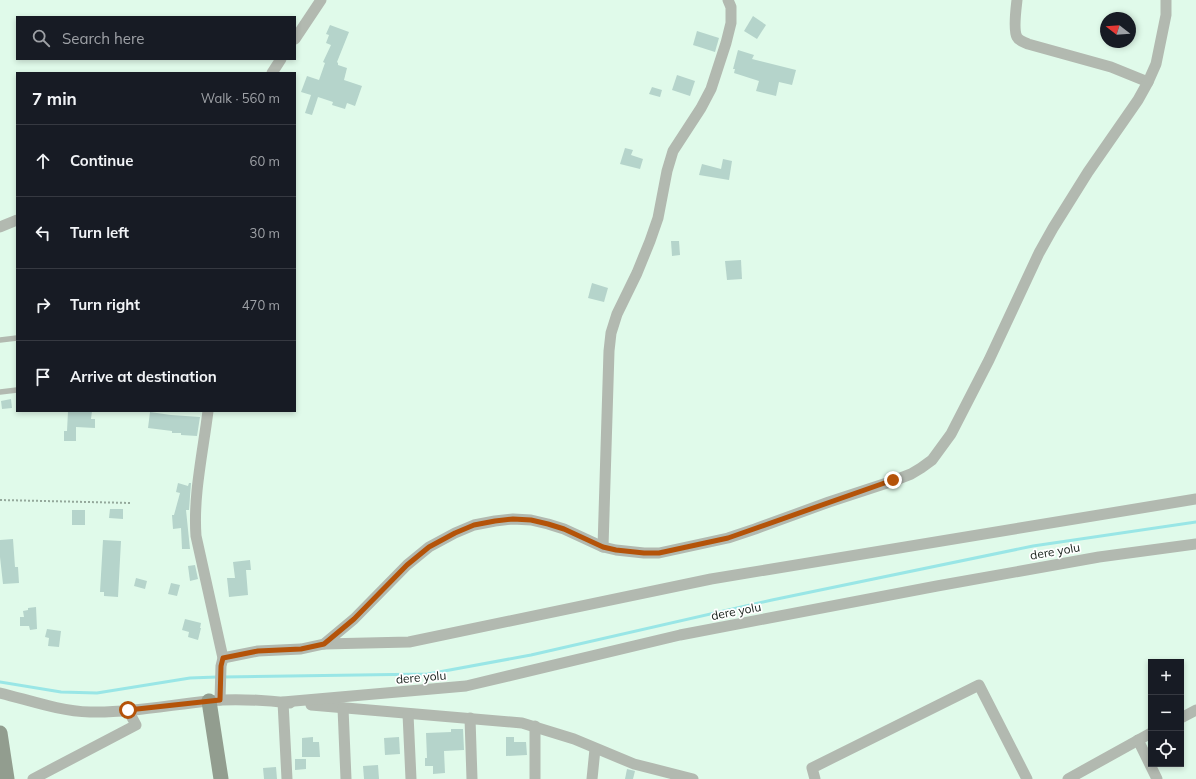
<!DOCTYPE html>
<html lang="en">
<head>
<meta charset="utf-8">
<style>
	body { margin:0; font-family:Mulish,sans-serif; background:#242831; color:#f1f3f6 }
	.controls { position:absolute; right:12px; bottom:12px; display:grid; overflow:hidden; border-radius:0px; box-shadow:0 2px 6px #0003 }
	.controls button { width:36px; height:36px; display:grid; place-items:center; padding:0; border:0; border-bottom:1px solid #363941; background:#171b24; color:#f1f3f6; font:20px sans-serif }
	.compass { position:absolute; left:1100px; top:12px; width:36px; height:36px; border-radius:50%; background:#171b24; box-shadow:0 2px 6px #0003; rotate:287deg }
	.stop { position:absolute; width:12px; height:12px; margin:-9px; border:3px solid #b45309; border-radius:50%; background:#fff }
	.stop.end { background:#b45309; border-color:#fff; box-shadow:0 1px 4px #0008 }
	.list { margin:0; padding:0; list-style:none }
	h2 { display:flex; justify-content:space-between; align-items:center; height:52px; margin:0; padding:0 16px; font-size:17px }
	h2 small { font-size:13px; font-weight:400; color:#9ea1a6 }
	.list li { display:grid; grid-template-columns:26px 1fr auto; gap:12px; align-items:center; box-sizing:border-box; height:72px; padding:0 16px; border-top:1px solid #363941 }
	.list b { display:block; font-size:15px; white-space:nowrap }
	.list em { font-size:13px; font-style:normal; color:#9ea1a6 }
	.icon { flex:none; width:22px; height:22px; fill:none; stroke:currentColor; stroke-width:2; stroke-linecap:round; stroke-linejoin:round }
	.map { position:relative; flex:none; width:1196px; height:779px; overflow:hidden }
	.search { position:absolute; background:#171b24; box-shadow:0 2px 6px #0003; left:16px; top:16px; width:280px; height:44px; display:flex; align-items:center; gap:10px; box-sizing:border-box; padding:0 14px; border-radius:0px; color:#9ea1a6; font-size:15px }
	.panel { position:absolute; background:#171b24; box-shadow:0 2px 6px #0003; left:16px; top:72px; width:280px; height:340px; border-radius:0px }
	.map>svg:first-child { display:block }
</style>
</head>
<body>
<div class="map">
<svg width="1196" height="779" viewBox="0 0 1196 779">
	<rect width="100%" height="100%" fill="#e0faea"/>
	<g fill="none" stroke-linecap="round" stroke-linejoin="round">
		<g stroke="#99e6e6" stroke-width="3">
			<polyline points="223,677 428,674 531,655 772,600 1033,546 1196,522"/>
			<polyline points="0,682 61,692 97,693 190,678 217,677"/>
		</g>
	</g>
	<g fill="#b5d4cb">
		<polygon points="753,16 766,25 757,39 744,31"/>
		<polygon points="330,25 349,32 337,62 338,63 338,65 347,68 344,80 362,86 355,106 347,103 345,109 332,105 333,102 318,97 312,115 305,113 311,95 301,92 307,76 319,80 325,63 323,62 331,45 326,43 329,35 326,34"/>
		<polygon points="697,31 719,38 715,52 693,45"/>
		<polygon points="738,50 754,55 752,59 796,70 792,85 779,82 776,96 756,91 759,81 734,73 735,69 733,69"/>
		<polygon points="677,75 695,81 690,96 672,90"/>
		<polygon points="652,87 662,90 660,97 649,94"/>
		<polygon points="625,148 633,150 631,155 643,159 640,169 620,164"/>
		<polygon points="723,159 732,161 729,180 699,175 702,164 721,169"/>
		<polygon points="671,241 679,241 680,255 672,256"/>
		<polygon points="741,260 742,279 727,280 725,261"/>
		<polygon points="592,283 608,288 604,302 588,298"/>
		<polygon points="11,399 12,408 2,409 1,401"/>
		<polygon points="68,411 92,411 91,419 95,419 95,428 76,427 76,441 64,441 64,431 67,431"/>
		<polygon points="150,412 171,415 200,417 197,436 181,435 181,433 172,433 172,431 148,428"/>
		<polygon points="178,483 188,486 189,483 191,483 189,510 186,510 190,549 182,549 181,528 173,529 172,515 174,515 180,493 176,492"/>
		<polygon points="110,509 123,509 123,519 109,518"/>
		<rect x="72" y="510" width="13" height="15"/>
		<polygon points="13,539 15,567 18,567 19,583 3,584 0,557 0,540"/>
		<polygon points="103,540 121,541 118,597 104,596 104,592 100,592"/>
		<polygon points="250,560 251,570 246,570 248,595 229,597 227,578 235,578 233,562"/>
		<polygon points="195,565 198,579 190,581 188,566"/>
		<polygon points="136,578 147,581 145,589 134,586"/>
		<polygon points="171,583 180,585 177,596 168,594"/>
		<polygon points="36,607 37,629 30,630 29,626 20,626 20,617 24,617 23,611 28,610 28,608"/>
		<polygon points="185,619 201,623 200,628 201,628 198,640 188,637 189,632 182,630"/>
		<polygon points="47,629 61,631 59,647 48,646 49,638 45,637"/>
		<polygon points="451,729 463,729 464,750 444,751 445,773 433,774 433,766 425,766 425,758 427,758 426,733 451,732"/>
		<polygon points="313,737 313,742 319,742 320,757 302,757 302,738"/>
		<polygon points="399,737 400,754 385,755 384,738"/>
		<polygon points="506,737 514,737 514,742 526,742 527,755 506,756"/>
		<polygon points="295,759 306,759 306,769 295,770"/>
		<polygon points="378,765 379,779 364,779 363,766"/>
		<polygon points="276,767 277,779 264,779 263,768"/>
		<polygon points="627,769 635,771 633,779 625,779"/>
	</g>
	<g fill="none" stroke-linecap="round" stroke-linejoin="round">
		<polyline stroke="#94a89b" stroke-width="2" stroke-dasharray="2 2" stroke-linecap="butt" points="0,500 131,503"/>
		<g stroke="#b2b9b0" stroke-width="5.5">
			<polyline points="0,340 17,338"/>
			<polyline points="0,392 17,390"/>
		</g>
		<g stroke="#b2b9b0" stroke-width="11">
			<path d="M1017,0c-1,9 -4,30 0,37 2,4 7,5 11,7l83,23 37,15"/>
			<polyline points="295,39 321,0"/>
			<polyline points="272,73 281,59"/>
			<polyline points="0,227 17,220"/>
			<path d="M208,411c-5,41 -15,84 -12,125l27,122 -2,8 -1,34"/>
			<polyline points="603,547 609,351 611,333 617,314 637,273 650,241 658,218 667,171 673,151 701,108 711,89 726,43 731,23 731,7 728,0"/>
			<polyline points="324,644 409,642 711,579 1196,499"/>
			<polyline points="223,658 258,651 301,649 324,644 354,619 407,565 429,547 455,533 474,525 495,521 513,519 531,520 548,524 564,529 603,547 616,550 644,553 659,553 728,538 755,529 829,502 893,481 911,474 921,468 932,460 951,434 989,360 1039,253 1053,228 1088,172 1138,100 1148,82 1156,64 1166,15 1166,0"/>
			<path d="M0,693c29,7 59,18 90,19 39,1 79,-7 118,-11 28,-3 55,-1 82,2"/>
			<polyline points="311,705 522,723 574,739 634,764 693,779"/>
			<polyline points="343,708 346,779"/>
			<polyline points="408,714 411,779"/>
			<polyline points="470,718 472,779"/>
			<polyline points="1181,718 1196,710"/>
			<polyline points="1138,740 1157,779"/>
			<polyline points="33,779 136,725 128,710"/>
			<polyline points="287,779 283,702 466,686 680,635 937,586 1099,557 1196,544"/>
			<polyline points="535,779 535,726"/>
			<polyline points="592,779 595,749"/>
			<polyline points="815,779 812,768 979,685 1027,779"/>
			<polyline points="1068,779 1151,733"/>
		</g>
		<g stroke="#929d8f" stroke-width="15">
			<polyline points="209,701 221,779"/>
			<polyline points="0,733 7,779"/>
		</g>
	</g>
	<g fill="none" stroke-linecap="round" stroke-linejoin="round">
		<polyline stroke="#b45309" stroke-width="5" points="128,710 220,700 221,666 223,658 258,651 301,649 324,644 354,619 407,565 429,547 455,533 474,525 495,521 513,519 531,520 548,524 564,529 603,547 616,550 644,553 659,553 728,538 893,480"/>
	</g>
	<g text-anchor="middle" dominant-baseline="central" stroke-width="3.5" stroke-linejoin="round" paint-order="stroke">
		<g font-size="12" fill="#17201a" stroke="#fff">
			<text transform="translate(1055 551) rotate(-10)">dere yolu</text>
			<text transform="translate(736 611) rotate(-11)">dere yolu</text>
			<text transform="translate(421 677) rotate(-5)">dere yolu</text>
		</g>
	</g>
</svg>
<div class="controls">
<button>+</button>
<button>−</button>
<button><svg class="icon" aria-label="locate" viewBox="0 0 24 24"><circle cx="12" cy="12" r="6"/><path d="M12 2v4M12 18v4M2 12h4M18 12h4"/></svg></button>
</div>
<svg class="compass" viewBox="-18 -18 36 36"><path d="M0-13l5 13h-10z" fill="#e53935"/><path d="M0 13l5-13h-10z" fill="#9ea1a6"/></svg>
<div class="stop" style="left:128px;top:710px"></div>
<div class="stop end" style="left:893px;top:480px"></div>
<div class="search"><svg class="icon" aria-label="search" viewBox="0 0 24 24"><circle cx="10" cy="10" r="6"/><path d="M15 15l6 6"/></svg>Search here</div>
<section class="panel">
<h2>7 min<small>Walk · 560 m</small></h2>
<ul class="list">
<li><svg class="icon" aria-label="ahead" viewBox="0 0 24 24"><path d="M12 20V5M6 11l6-6 6 6"/></svg><div><b>Continue</b></div><em>60 m</em></li>
<li><svg class="icon" aria-label="left" viewBox="0 0 24 24"><path d="M17 20v-9H6M10 6l-5 5 5 5"/></svg><div><b>Turn left</b></div><em>30 m</em></li>
<li><svg class="icon" aria-label="right" viewBox="0 0 24 24"><path d="M7 20v-9h11M14 6l5 5-5 5"/></svg><div><b>Turn right</b></div><em>470 m</em></li>
<li><svg class="icon" aria-label="arrive" viewBox="0 0 24 24"><path d="M6 21V4h12l-3 4 3 4H6"/></svg><div><b>Arrive at destination</b></div></li>
</ul>
</section>
</div>
</body>
</html>
